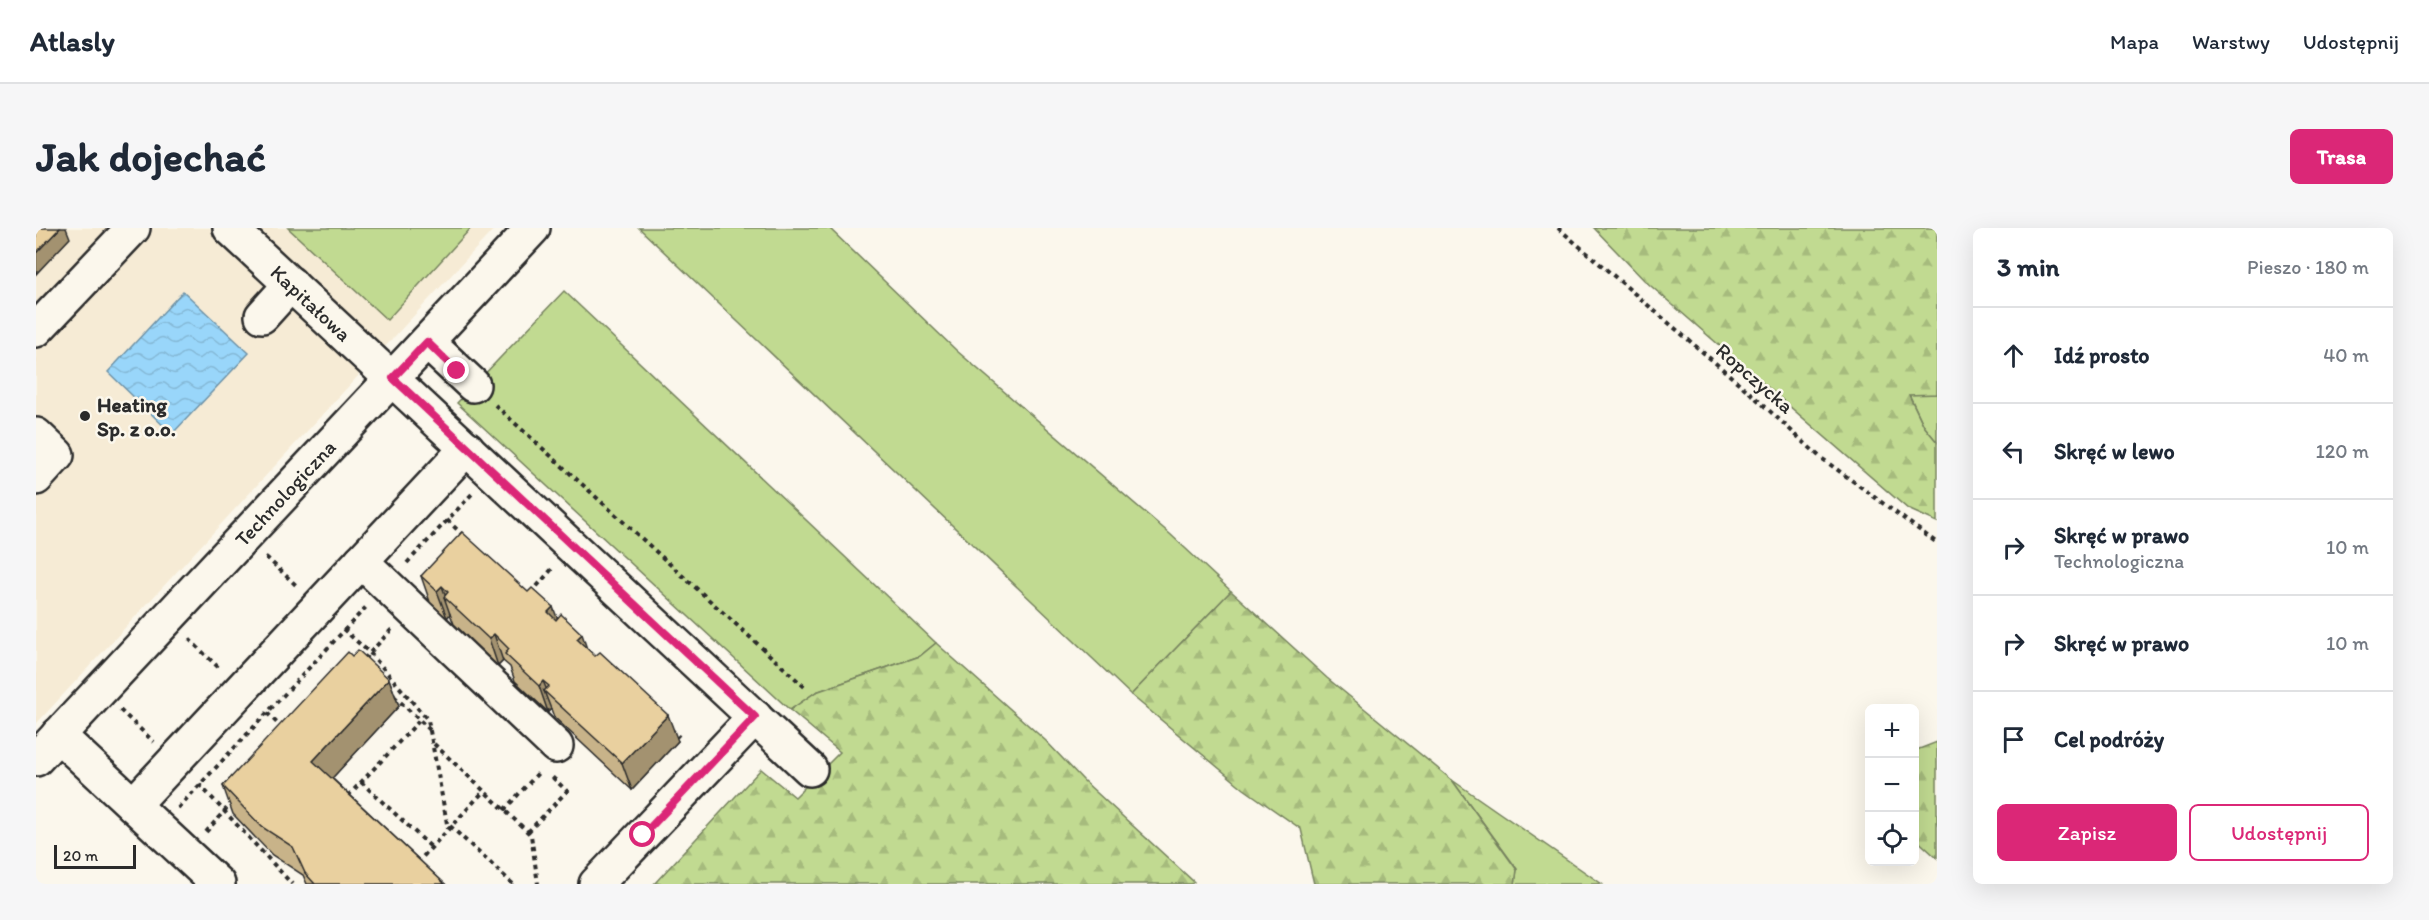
<!DOCTYPE html>
<html lang="pl">
<head>
<meta charset="utf-8">
<style>
	body { margin:0; font-family:Itim,sans-serif; background:#f6f6f7; color:#1f2937 }
	.controls { position:absolute; right:18px; bottom:18px; display:grid; overflow:hidden; border-radius:9px; box-shadow:0 6px 24px #0002 }
	.controls button { width:54px; height:54px; display:grid; place-items:center; padding:0; border:0; border-bottom:2px solid #e0e1e3; background:#fff; color:#1f2937; font:30px sans-serif }
	.scale { position:absolute; left:18px; bottom:15px; width:82px; box-sizing:border-box; padding-left:6px; border:3px solid #2b2b2b; border-top:0; font-size:16px; line-height:21px; white-space:nowrap; color:#2b2b2b; -webkit-text-stroke:4px #fbf7ec; paint-order:stroke }
	.stop { position:absolute; width:18px; height:18px; margin:-14px; border:4px solid #db2777; border-radius:50%; background:#fff }
	.stop.end { background:#db2777; border-color:#fff; box-shadow:0 2px 6px #0008 }
	.list { margin:0; padding:0; list-style:none }
	h2 { display:flex; justify-content:space-between; align-items:center; height:78px; margin:0; padding:0 24px; font-size:26px }
	h2 small { font-size:20px; font-weight:400; color:#747a83 }
	.list li { display:grid; grid-template-columns:39px 1fr auto; gap:18px; align-items:center; box-sizing:border-box; height:96px; padding:0 24px; border-top:2px solid #e0e1e3 }
	.list b { display:block; font-size:22px; white-space:nowrap }
	.list p { margin:0; font-size:20px; white-space:nowrap; color:#747a83 }
	.list em { font-size:20px; font-style:normal; color:#747a83 }
	.actions { display:flex; gap:12px; padding:18px 24px }
	.actions a { flex:1; padding:14px 0; border:2px solid #db2777; border-radius:9px; text-align:center; font-size:21px; color:#db2777 }
	.actions .main { background:#db2777; color:#fff }
	.icon { flex:none; width:33px; height:33px; fill:none; stroke:currentColor; stroke-width:2; stroke-linecap:round; stroke-linejoin:round }
	.map { position:relative; flex:none; width:1901px; height:656px; overflow:hidden; border-radius:9px }
	header { display:flex; align-items:center; gap:36px; box-sizing:border-box; height:84px; padding:0 30px; background:#fff; border-bottom:2px solid #e0e1e3 }
	header strong { font-size:28px }
	nav { display:flex; gap:33px; margin-inline-start:auto; font-size:21px }
	.intro { display:flex; align-items:center; justify-content:space-between; box-sizing:border-box; height:144px; padding:0 36px }
	h1 { margin:0; font-size:42px }
	.button { padding:15px 27px; border-radius:9px; background:#db2777; color:#fff; font-size:21px; font-weight:700 }
	main { display:flex; gap:36px; padding:0 36px }
	aside { flex:1; background:#fff; border-radius:9px; box-shadow:0 6px 24px #0002 }
	.map>svg:first-child { display:block }
</style>
</head>
<body>
<header>
<strong>Atlasly</strong>
<nav><a>Mapa</a><a>Warstwy</a><a>Udostępnij</a></nav>
</header>
<div class="intro"><h1>Jak dojechać</h1><a class="button">Trasa</a></div>
<main>
<div class="map">
<svg width="1901" height="656" viewBox="0 0 1901 656">
	<defs>
		<pattern id="forest-firs" width="22" height="20" patternUnits="userSpaceOnUse" patternTransform="scale(1.5)"><rect width="22" height="20" fill="#c1da91"/><path d="M5 1l3.5 6h-7zM16 11l3.5 6h-7z" fill="#a6bb7d"/></pattern>
		<pattern id="water-waves" width="16" height="10" patternUnits="userSpaceOnUse" patternTransform="scale(1.5)"><rect width="16" height="10" fill="#99d6fa"/><path d="M0 5q4-4 8 0t8 0" fill="none" stroke="#84b8d6"/></pattern>
	</defs>
	<rect width="100%" height="100%" fill="#fbf7ec"/>
	<filter id="ink" filterUnits="userSpaceOnUse"><feTurbulence type="fractalNoise" baseFrequency=".0167" numOctaves="2"/><feDisplacementMap in="SourceGraphic" scale="12" xChannelSelector="R" yChannelSelector="G"/><feConvolveMatrix kernelMatrix="1 2 1 2 8 2 1 2 1" color-interpolation-filters="sRGB"/></filter>
	<g filter="url(#ink)">
		<polygon fill="#f6ebd5" points="0,0 459,0 0,496"/>
		<g fill="#c1da91" stroke="#76825e" stroke-width="1.5">
			<polygon points="252,0 435,0 351,92"/>
			<polygon points="603,0 793,0 921,123 1134,306 1195,363 1095,467"/>
			<polygon points="528,63 900,415 884,428 780,464 754,482 421,175"/>
			<polygon points="1873,166 1901,166 1901,214 1888,198"/>
			<polygon points="1416,552 1566,656 1479,656 1481,641"/>
		</g>
		<g fill="url(#forest-firs)" stroke="#76825e" stroke-width="1.5">
			<polygon points="1558,0 1901,0 1901,166 1873,167 1888,198 1901,214 1901,294 1872,281 1608,52"/>
			<polygon points="1195,363 1291,450 1416,552 1481,642 1479,656 1278,656 1265,601 1208,561 1095,467"/>
			<polygon points="900,415 1010,513 1048,553 1158,654 1155,656 618,656 725,541 759,569 804,524 754,482 780,464 884,428"/>
			<polygon points="1901,514 1901,630 1879,610 1878,523"/>
		</g>
		<polygon fill="url(#water-waves)" stroke="#6d92a7" stroke-width="1.5" points="147,63 213,125 136,206 72,144"/>
		<g fill="none" stroke-linecap="round" stroke-linejoin="round">
			<defs>
				<g id="minor">
					<polyline points="194,0 774,541"/>
					<polyline points="226,88 255,56"/>
					<polyline points="0,102 97,0"/>
					<polyline points="391,114 437,157"/>
					<polyline points="0,207 21,227 0,250"/>
					<polyline points="325,333 520,518"/>
					<polyline points="22,507 182,656"/>
					<polyline points="0,531 497,0"/>
					<polyline points="97,577 431,220"/>
					<polyline points="560,656 719,489"/>
				</g>
			</defs>
			<use href="#minor" stroke="#2b2b2b" stroke-width="38"/>
			<g stroke="#2b2b2b" stroke-width="4" stroke-dasharray="4.5 4.5" stroke-linecap="butt">
				<polyline points="1522,0 1712,163 1784,229 1901,315"/>
				<polyline points="459,177 771,461"/>
				<polyline points="411,292 428,308"/>
				<polyline points="230,329 262,359"/>
				<polyline points="371,335 436,266"/>
				<polyline points="495,365 516,341"/>
				<polyline points="307,401 334,425 392,492 412,601"/>
				<polyline points="153,411 184,441"/>
				<polyline points="328,431 356,401"/>
				<polyline points="358,468 394,502"/>
				<polyline points="84,482 118,514"/>
				<polyline points="231,485 247,501"/>
				<polyline points="635,501 643,509"/>
				<polyline points="398,516 495,607 502,656"/>
				<polyline points="325,554 395,619"/>
				<polyline points="163,556 256,656"/>
				<polyline points="312,568 383,493"/>
				<polyline points="142,580 331,378"/>
				<polyline points="468,582 504,543"/>
				<polyline points="414,598 477,656"/>
				<polyline points="170,604 197,573"/>
				<polyline points="492,604 531,563 516,549"/>
				<polyline points="381,635 448,563"/>
			</g>
			<use href="#minor" stroke="#fbf7ec" stroke-width="33"/>
		</g>
		<g fill="#c8b389" stroke="#2b2b2b" stroke-width="1.5">
			<polygon points="385,348 492,364 521,391 642,513 596,562 518,489 515,481 512,484 479,453 474,439 467,433 462,438 418,396 414,386 411,390 394,374"/>
			<polygon points="316,428 353,451 363,478 296,550 409,656 271,656 267,647 236,627 197,586 187,558"/>
		</g>
		<g fill="#a3926f" stroke="#2b2b2b" stroke-width="1.5">
			<polygon points="24,0 30,0 34,10 0,46 0,25"/>
			<polygon points="406,358 411,372 408,369 414,386 411,390 401,363"/>
			<polygon points="517,379 527,405 512,384"/>
			<polygon points="458,406 467,433 462,438 453,411"/>
			<polygon points="546,406 555,433 541,411"/>
			<polygon points="353,451 363,478 287,560 277,533"/>
			<polygon points="507,453 513,467 508,463 515,481 512,484 503,458"/>
			<polygon points="632,487 642,513 596,562 586,535"/>
		</g>
		<g fill="#e9d09f" stroke="#2b2b2b" stroke-width="1.5">
			<polygon points="0,0 24,0 0,25"/>
			<polygon points="426,304 492,364 496,360 517,379 512,384 520,392 525,386 546,406 541,411 559,428 564,424 632,487 586,535 508,463 513,458 507,453 503,458 469,426 473,421 458,406 453,411 408,369 412,364 406,358 401,363 385,348"/>
			<polygon points="322,422 353,451 277,533 409,656 279,656 269,645 257,619 226,599 187,558 312,424 316,428"/>
		</g>
	</g>
	<g fill="none" stroke-linecap="round" stroke-linejoin="round" filter="url(#ink)">
		<polyline stroke="#db2777" stroke-width="8" points="421,143 391,114 357,150 719,489 607,607"/>
	</g>
	<circle fill="#2b2b2b" stroke="#fbf7ec" stroke-width="2" cx="49" cy="188" r="6"/>
	<g text-anchor="middle" dominant-baseline="central" stroke-width="5" stroke-linejoin="round" paint-order="stroke">
		<g font-size="21" fill="#2b2b2b" stroke="#fbf7ec">
			<text transform="translate(275 75) rotate(43)">Kapitałowa</text>
			<text transform="translate(1719 150) rotate(41)">Ropczycka</text>
			<text transform="translate(249 265) rotate(-47)">Technologiczna</text>
		</g>
		<g font-size="21" font-weight="bold" fill="#2b2b2b" stroke="#fbf7ec" text-anchor="start">
			<text x="61" y="176">Heating<tspan x="61" dy="24">Sp. z o.o.</tspan></text>
		</g>
	</g>
</svg>
<div class="controls">
<button>+</button>
<button>−</button>
<button><svg class="icon" aria-label="locate" viewBox="0 0 24 24"><circle cx="12" cy="12" r="6"/><path d="M12 2v4M12 18v4M2 12h4M18 12h4"/></svg></button>
</div>
<div class="scale">20 m</div>
<div class="stop" style="left:607px;top:607px"></div>
<div class="stop end" style="left:421px;top:143px"></div>
</div>
<aside>
<h2>3 min<small>Pieszo · 180 m</small></h2>
<ul class="list">
<li><svg class="icon" aria-label="ahead" viewBox="0 0 24 24"><path d="M12 20V5M6 11l6-6 6 6"/></svg><div><b>Idź prosto</b></div><em>40 m</em></li>
<li><svg class="icon" aria-label="left" viewBox="0 0 24 24"><path d="M17 20v-9H6M10 6l-5 5 5 5"/></svg><div><b>Skręć w lewo</b></div><em>120 m</em></li>
<li><svg class="icon" aria-label="right" viewBox="0 0 24 24"><path d="M7 20v-9h11M14 6l5 5-5 5"/></svg><div><b>Skręć w prawo</b><p>Technologiczna</p></div><em>10 m</em></li>
<li><svg class="icon" aria-label="right" viewBox="0 0 24 24"><path d="M7 20v-9h11M14 6l5 5-5 5"/></svg><div><b>Skręć w prawo</b></div><em>10 m</em></li>
<li><svg class="icon" aria-label="arrive" viewBox="0 0 24 24"><path d="M6 21V4h12l-3 4 3 4H6"/></svg><div><b>Cel podróży</b></div></li>
</ul>
<div class="actions"><a class="main">Zapisz</a><a>Udostępnij</a></div>
</aside>
</main>
</body>
</html>
